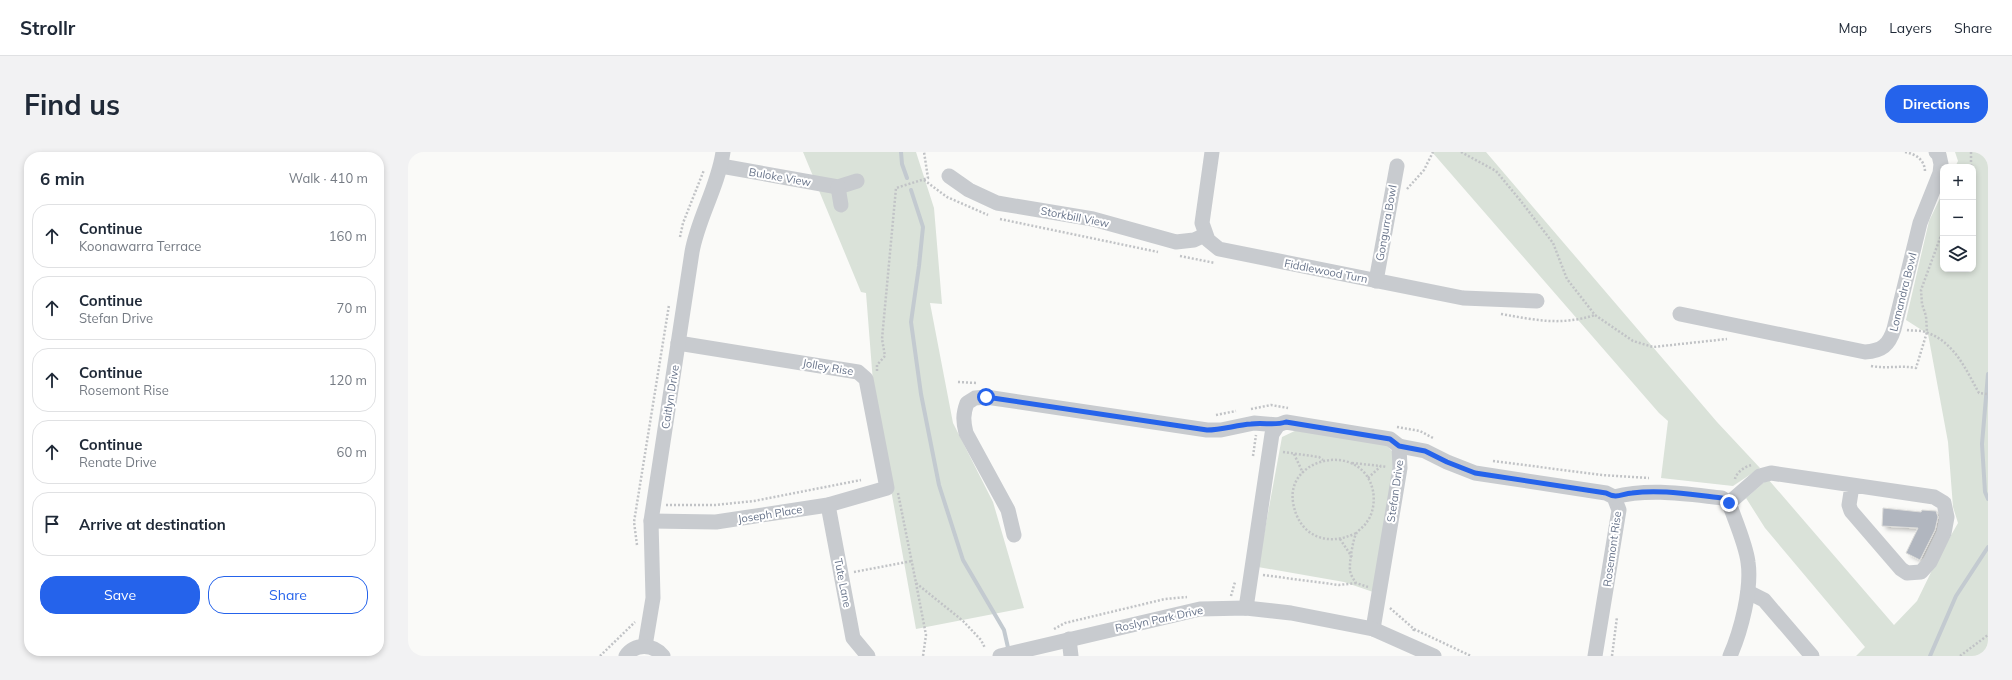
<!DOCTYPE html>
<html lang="en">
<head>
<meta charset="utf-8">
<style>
	body { margin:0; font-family:Mulish,sans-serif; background:#f2f2f3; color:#1f2937 }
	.controls { position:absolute; right:12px; top:12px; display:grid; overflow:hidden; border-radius:8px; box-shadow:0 2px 6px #0003 }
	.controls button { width:36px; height:36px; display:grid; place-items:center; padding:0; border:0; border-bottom:1px solid #e0e1e3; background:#fff; color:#1f2937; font:20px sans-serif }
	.stop { position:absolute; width:12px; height:12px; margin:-9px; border:3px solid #2563eb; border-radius:50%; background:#fff }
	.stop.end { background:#2563eb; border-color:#fff; box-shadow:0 1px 4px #0008 }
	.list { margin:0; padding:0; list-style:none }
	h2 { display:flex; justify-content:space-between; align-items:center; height:52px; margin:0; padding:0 16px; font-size:17px }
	h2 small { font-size:13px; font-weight:400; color:#747a83 }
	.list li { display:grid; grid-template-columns:26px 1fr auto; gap:12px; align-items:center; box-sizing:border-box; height:64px; margin:0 8px 8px; padding:0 8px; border:1px solid #e0e1e3; border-radius:16px }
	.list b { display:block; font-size:15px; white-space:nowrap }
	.list p { margin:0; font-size:13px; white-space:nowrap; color:#747a83 }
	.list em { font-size:13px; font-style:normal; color:#747a83 }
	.actions { display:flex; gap:8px; padding:12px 16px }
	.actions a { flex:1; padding:9px 0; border:1px solid #2563eb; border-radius:16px; text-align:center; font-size:14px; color:#2563eb }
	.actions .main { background:#2563eb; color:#fff }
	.icon { flex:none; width:22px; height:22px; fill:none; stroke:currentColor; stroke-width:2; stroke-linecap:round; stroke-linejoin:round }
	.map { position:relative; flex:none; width:1580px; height:504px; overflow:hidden; border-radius:16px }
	header { display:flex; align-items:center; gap:24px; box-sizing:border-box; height:56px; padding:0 20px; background:#fff; border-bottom:1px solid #e0e1e3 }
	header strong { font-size:19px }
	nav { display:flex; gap:22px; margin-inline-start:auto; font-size:14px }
	.intro { display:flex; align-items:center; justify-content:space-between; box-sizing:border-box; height:96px; padding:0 24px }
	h1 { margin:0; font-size:28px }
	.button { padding:10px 18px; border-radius:16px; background:#2563eb; color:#fff; font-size:14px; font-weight:700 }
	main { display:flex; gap:24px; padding:0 24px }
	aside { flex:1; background:#fff; border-radius:16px; box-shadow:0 2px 6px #0003 }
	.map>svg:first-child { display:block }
</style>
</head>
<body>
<header>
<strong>Strollr</strong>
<nav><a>Map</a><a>Layers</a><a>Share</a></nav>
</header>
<div class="intro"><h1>Find us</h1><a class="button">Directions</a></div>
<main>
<aside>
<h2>6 min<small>Walk · 410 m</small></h2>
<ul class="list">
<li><svg class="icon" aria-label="ahead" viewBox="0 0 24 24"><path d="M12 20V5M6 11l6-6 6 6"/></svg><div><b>Continue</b><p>Koonawarra Terrace</p></div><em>160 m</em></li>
<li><svg class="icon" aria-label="ahead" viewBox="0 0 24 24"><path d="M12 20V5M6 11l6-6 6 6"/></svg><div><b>Continue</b><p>Stefan Drive</p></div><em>70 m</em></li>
<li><svg class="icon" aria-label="ahead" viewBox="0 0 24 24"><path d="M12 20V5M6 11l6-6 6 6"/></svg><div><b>Continue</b><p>Rosemont Rise</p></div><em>120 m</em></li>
<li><svg class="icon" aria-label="ahead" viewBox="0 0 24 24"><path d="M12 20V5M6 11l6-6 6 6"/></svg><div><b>Continue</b><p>Renate Drive</p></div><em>60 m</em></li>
<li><svg class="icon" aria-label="arrive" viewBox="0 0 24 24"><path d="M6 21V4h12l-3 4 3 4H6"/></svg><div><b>Arrive at destination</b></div></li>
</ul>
<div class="actions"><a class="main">Save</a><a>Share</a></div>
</aside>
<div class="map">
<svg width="1580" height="504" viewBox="0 0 1580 504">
	<defs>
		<filter id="shadow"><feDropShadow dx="4.5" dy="2.5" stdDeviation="2" flood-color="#0004"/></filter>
	</defs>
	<rect width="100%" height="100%" fill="#fafaf8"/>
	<g fill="#dae2d9">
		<polygon points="395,0 508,0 526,56 534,152 522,151 545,271 585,350 616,456 508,477 466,243 458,141 453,140"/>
		<polygon points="1024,0 1078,0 1309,270 1352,316 1325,334 1253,326 1260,269 1251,261"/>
		<polygon points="1547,0 1580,0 1580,504 1448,504 1457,495 1357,376 1338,346 1360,327 1486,473 1509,449 1529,408 1550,371 1545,355 1540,290 1520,182 1498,168 1521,69 1535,40 1535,117 1565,117 1565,15 1547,15 1550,9"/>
		<polygon points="893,276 977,291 988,304 968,441 936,430 850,415 874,285"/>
	</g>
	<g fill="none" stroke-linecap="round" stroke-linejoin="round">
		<g stroke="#c3cad0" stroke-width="4">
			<polyline points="493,0 494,12 499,26"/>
			<polyline points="503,38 515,75 511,114 503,170 513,242 531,333 555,408 596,478 601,500"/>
			<polyline points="1580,222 1574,292 1577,340 1580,347"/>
			<polyline points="1522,504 1548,444 1580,395"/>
		</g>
	</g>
	<polygon fill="#b1b6bf" stroke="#dcdcda" filter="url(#shadow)" points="1475,356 1513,360 1514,358 1528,359 1530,365 1527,378 1512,408 1498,401 1510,376 1474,374"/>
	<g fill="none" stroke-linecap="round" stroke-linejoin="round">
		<g stroke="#c1c3c6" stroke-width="2.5" stroke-dasharray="2 2" stroke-linecap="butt">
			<polyline points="1053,0 1088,19 1112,48 1145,91 1159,127 1187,163 1225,189 1245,195 1319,187"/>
			<path d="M1497,0c11,2 20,8 20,20"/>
			<polyline points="1563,0 1563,15"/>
			<polyline points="516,28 539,45 580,63"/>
			<polyline points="999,37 1016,18 1025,0"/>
			<polyline points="592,67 750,100"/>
			<polyline points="272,85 275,71 296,18"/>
			<polyline points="772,104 807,111"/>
			<path d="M1093,162c35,6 59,12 94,1"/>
			<path d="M1499,178c7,1 15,0 21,3 27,10 38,37 51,60l9,1"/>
			<path d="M1463,214c16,3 29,-1 45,2l11,-36 -1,-16 -4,-12 -1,-14 22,-60"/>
			<polyline points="469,219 469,213 477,204 474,187 488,36 520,26 516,0"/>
			<polyline points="550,230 569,231"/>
			<polyline points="843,257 863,253 880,256"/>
			<polyline points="808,263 828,259"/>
			<polyline points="989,275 1012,279 1025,286"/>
			<polyline points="875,300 911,305 915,308"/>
			<polyline points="886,302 895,321"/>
			<polyline points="845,304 848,283"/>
			<polyline points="1085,309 1194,323 1241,326"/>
			<polyline points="944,311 973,314"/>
			<polyline points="960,326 973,314 979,315"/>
			<path d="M1327,327c1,-6 10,-13 17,-14"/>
			<polyline points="490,341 508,431 555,469 573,488 577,496"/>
			<polyline points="258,353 307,353 346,349 453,328"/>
			<path d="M948,381c-30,15 -58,2 -63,-31 -7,-46 70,-61 80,-11 2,10 0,24 -7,32 -2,4 -8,7 -10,11 -3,5 -7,30 -6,36 0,4 4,10 6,13l12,4"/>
			<polyline points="932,387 944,405"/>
			<polyline points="229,393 226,370 261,153"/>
			<polyline points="446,420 504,409"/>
			<polyline points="855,423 931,433 948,431"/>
			<polyline points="508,431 518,483 515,504"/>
			<polyline points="823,444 827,430"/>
			<polyline points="982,456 1006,477 1005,480"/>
			<polyline points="646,477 657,471 757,447 779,445"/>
			<polyline points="1006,477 1063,504"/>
			<polyline points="192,504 227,470"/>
			<polyline points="1204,504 1209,465"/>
			<polyline points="1552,504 1580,483"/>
		</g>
		<g stroke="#c8cbcf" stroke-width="15">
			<polyline points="804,0 794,71 800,88 811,97 1055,146 1129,149"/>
			<polyline points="313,14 430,35 449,29"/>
			<polyline points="541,24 561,38 589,51 685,67 768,90 786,88 797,83"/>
			<polyline points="430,35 433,53"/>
			<polyline points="968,129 989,14"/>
			<path d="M1272,162l185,38c17,-1 24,-7 29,-23l26,-106 20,-50 1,-9 -2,-9 -3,-3"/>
			<polyline points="991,294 1017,299 1039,310 1067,321 1198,341 1206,345 1211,358 1187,504"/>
			<path d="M1206,345c36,-9 71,-3 108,1l7,5"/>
			<polyline points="420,353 445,486 460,504"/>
			<polyline points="243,369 308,370 420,353 479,336 458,227 450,220 270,191"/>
			<path d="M606,383l-6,-25 -42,-77c-3,-12 -3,-19 1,-30l8,-5 11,-1 221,33h14l33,-7 24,2"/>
			<polyline points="1340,440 1356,448 1404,504"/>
			<polyline points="838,456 864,282 870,273 878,270 982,287 991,294 992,316 965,477"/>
			<polyline points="661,487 663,504"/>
			<path d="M237,494l8,-48 -2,-77 41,-269c6,-34 26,-65 31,-100"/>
			<path d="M218,504c9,-13 28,-12 37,0"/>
			<polyline points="592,504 792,457 838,456 883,461 965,477 1026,504"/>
			<path d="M1322,504c11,-25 22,-67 18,-94 -2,-17 -13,-42 -19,-59l31,-27 11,-3 163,24 10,6 3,14 -3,16 -14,29 -9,10 -14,1 -6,-4 -50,-58 -2,-6 3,-19"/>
		</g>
	</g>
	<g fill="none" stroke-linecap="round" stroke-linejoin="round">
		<path stroke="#2563eb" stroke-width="5" d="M578,245l221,33c15,0 29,-5 44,-6 13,-2 23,2 35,-2l104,17 9,7 26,5 22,11 28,11 131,20c11,6 15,1 26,0 30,-4 60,2 90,5l7,5"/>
	</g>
	<g text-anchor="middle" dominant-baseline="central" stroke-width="4" stroke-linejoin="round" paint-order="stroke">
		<g font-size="11" fill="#68748a" stroke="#fff">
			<text transform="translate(372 25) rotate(10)">Buloke View</text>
			<text transform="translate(667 65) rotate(11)">Storkbill View</text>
			<text transform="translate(978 71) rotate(-80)">Gongurra Bowl</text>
			<text transform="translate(918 119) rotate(11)">Fiddlewood Turn</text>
			<text transform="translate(1495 140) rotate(-76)">Lomandra Bowl</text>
			<text transform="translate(420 215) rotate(10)">Jolley Rise</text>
			<text transform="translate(262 245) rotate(-81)">Caitlyn Drive</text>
			<text transform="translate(987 339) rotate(-82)">Stefan Drive</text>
			<text transform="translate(362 362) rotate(-9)">Joseph Place</text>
			<text transform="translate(1204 397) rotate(-82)">Rosemont Rise</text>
			<text transform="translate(435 431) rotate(79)">Tute Lane</text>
			<text transform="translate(751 467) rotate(-12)">Roslyn Park Drive</text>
		</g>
	</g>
</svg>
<div class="controls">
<button>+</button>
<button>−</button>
<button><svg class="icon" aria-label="layers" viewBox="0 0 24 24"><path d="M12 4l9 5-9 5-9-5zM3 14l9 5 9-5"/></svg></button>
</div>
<div class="stop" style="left:578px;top:245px"></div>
<div class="stop end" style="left:1321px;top:351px"></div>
</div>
</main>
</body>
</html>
